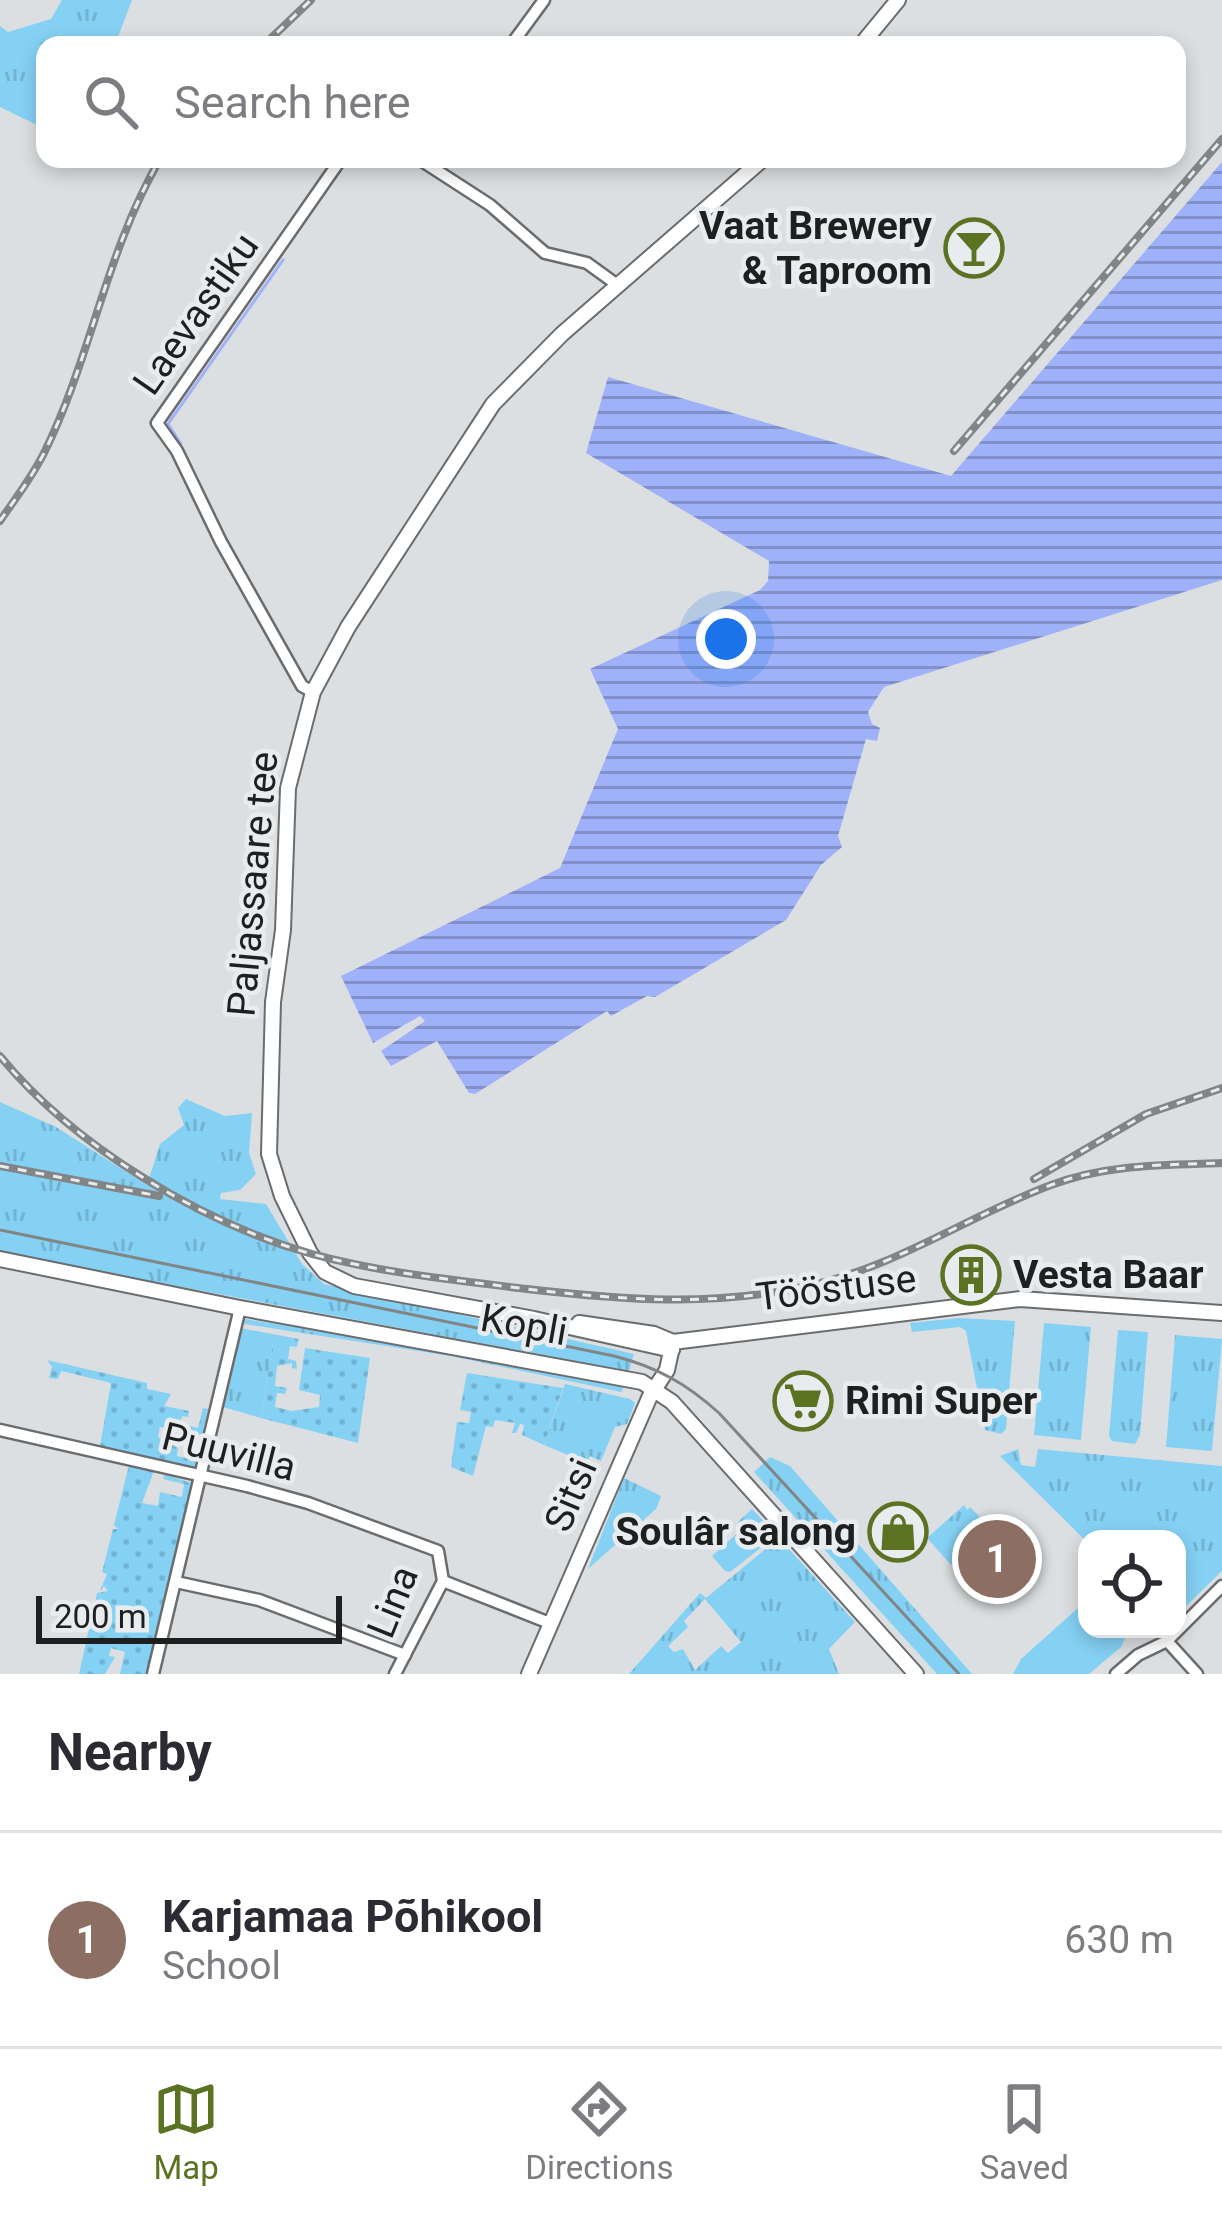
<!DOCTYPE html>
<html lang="en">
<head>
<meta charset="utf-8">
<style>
	body { margin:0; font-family:Roboto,sans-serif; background:#f7f7f7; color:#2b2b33 }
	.controls { position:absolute; right:36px; bottom:36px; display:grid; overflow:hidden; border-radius:24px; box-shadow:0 6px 18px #0003 }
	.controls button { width:108px; height:108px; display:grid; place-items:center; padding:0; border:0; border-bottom:3px solid #e1e1e2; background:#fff; color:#2b2b33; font:60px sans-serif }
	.scale { position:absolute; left:36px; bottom:30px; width:306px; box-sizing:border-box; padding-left:12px; border:6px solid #1e2020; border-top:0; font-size:33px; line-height:42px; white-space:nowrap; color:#1e2020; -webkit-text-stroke:9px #e9ecee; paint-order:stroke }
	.you { position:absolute; left:726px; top:639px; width:42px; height:42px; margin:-30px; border:9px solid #fff; border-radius:50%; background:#1a73e8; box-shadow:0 0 0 18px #1a73e833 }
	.badge { display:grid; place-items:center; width:78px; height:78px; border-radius:50%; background:#5b7223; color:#fff; font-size:39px; font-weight:700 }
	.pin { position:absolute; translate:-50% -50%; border:6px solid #fff; box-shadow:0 3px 12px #0006 }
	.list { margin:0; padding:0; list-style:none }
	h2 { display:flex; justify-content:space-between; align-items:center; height:156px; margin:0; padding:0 48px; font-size:51px }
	h2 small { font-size:39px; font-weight:400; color:#7c7c81 }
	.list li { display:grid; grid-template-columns:78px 1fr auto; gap:36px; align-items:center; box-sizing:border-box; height:216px; padding:0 48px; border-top:3px solid #e1e1e2 }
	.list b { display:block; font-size:45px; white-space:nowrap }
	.list p { margin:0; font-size:39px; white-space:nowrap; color:#7c7c81 }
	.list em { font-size:39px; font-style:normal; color:#7c7c81 }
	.icon { flex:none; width:66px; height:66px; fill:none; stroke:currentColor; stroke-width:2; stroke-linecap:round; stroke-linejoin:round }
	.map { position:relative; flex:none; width:1222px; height:1674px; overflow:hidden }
	.search { position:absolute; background:#fff; box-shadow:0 6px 18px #0003; left:36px; right:36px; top:36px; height:132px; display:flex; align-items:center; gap:30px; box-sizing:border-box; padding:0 42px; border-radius:24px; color:#7c7c81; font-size:45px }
	.sheet { height:372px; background:#fff }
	nav { display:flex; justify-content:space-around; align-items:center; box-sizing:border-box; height:168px; border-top:3px solid #e1e1e2; background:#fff; font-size:33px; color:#7c7c81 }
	nav a { display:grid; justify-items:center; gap:6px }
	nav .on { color:#5b7223 }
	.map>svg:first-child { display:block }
</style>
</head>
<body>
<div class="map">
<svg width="1222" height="1674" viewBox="0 0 1222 1674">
	<defs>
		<pattern id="grass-tufts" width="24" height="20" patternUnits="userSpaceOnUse" patternTransform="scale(3)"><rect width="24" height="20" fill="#85d1f4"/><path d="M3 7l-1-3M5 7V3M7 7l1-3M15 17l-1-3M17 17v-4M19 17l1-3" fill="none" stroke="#72b3d1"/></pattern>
		<pattern id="garden-dots" width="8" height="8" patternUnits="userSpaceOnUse" patternTransform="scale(3)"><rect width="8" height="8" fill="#85d1f4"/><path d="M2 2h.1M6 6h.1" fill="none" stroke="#72b3d1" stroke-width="1.8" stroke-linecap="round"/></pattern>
		<pattern id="water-rules" width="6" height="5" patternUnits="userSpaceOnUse" patternTransform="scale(3)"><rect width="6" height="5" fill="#9fb2f9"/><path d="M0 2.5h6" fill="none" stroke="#8190c9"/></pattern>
	</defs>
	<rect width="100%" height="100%" fill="#dcdfe1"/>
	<g fill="url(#grass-tufts)" fill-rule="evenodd">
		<polygon points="62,0 132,0 115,45 45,45 45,129 0,107 0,26 8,32 51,19"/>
		<polygon points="186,1099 225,1116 252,1113 249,1153 256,1174 240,1190 221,1193 220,1199 266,1204 302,1264 324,1284 634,1354 629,1371 0,1253 0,1102 56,1127 147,1185 160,1144 184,1125 178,1108"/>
		<polygon points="959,1318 1015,1321 1006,1429 1001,1434 985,1430 966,1331 960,1327 912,1332 910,1323"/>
		<polygon points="245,1319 452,1351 624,1387 621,1392 451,1356 244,1324"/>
		<polygon points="1044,1323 1091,1327 1081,1440 1034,1435"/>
		<polygon points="240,1328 299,1339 297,1347 273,1344 261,1418 223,1407"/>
		<polygon points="1118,1330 1148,1332 1140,1435 1135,1444 1112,1441 1109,1436"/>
		<polygon points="1175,1335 1222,1339 1212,1451 1166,1447"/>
		<polygon points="565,1384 630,1399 635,1403 627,1424 615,1427 601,1461 590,1456 587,1463 544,1445"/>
		<polygon points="1018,1449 1021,1465 1035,1467 1038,1449 1222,1466 1222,1571 1177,1615 1177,1539 1087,1539 1087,1542 1000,1456"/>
		<polygon points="770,1457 790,1466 972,1674 937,1674 754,1472"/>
		<polygon points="624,1478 661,1496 656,1509 588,1569"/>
		<polygon points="964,1505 967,1510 970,1507 993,1530 951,1565 927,1538"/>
		<polygon points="752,1509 777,1535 730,1572 725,1571 712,1556 743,1528 738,1522"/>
		<path d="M779,1538l76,84 -26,27 10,25h-210l71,-81 6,5zM705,1599l36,43 -13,11 -7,-7 -26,24 -12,-21 -9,3 -6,-6 20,-19 -4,-6z"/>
	</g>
	<g fill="url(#garden-dots)">
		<polygon points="273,1343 290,1346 288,1359 296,1361 297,1369 292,1368 292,1363 277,1366 275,1386 287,1388 285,1394 277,1393 275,1407 292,1411 319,1407 320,1395 299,1390 305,1348 370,1358 358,1443 261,1418"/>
		<polygon points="47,1360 147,1383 147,1389 171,1394 164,1406 189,1411 188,1417 182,1416 180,1424 198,1428 203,1408 208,1409 202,1435 160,1427 158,1437 178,1448 177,1456 190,1459 192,1450 198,1452 194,1468 100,1446 111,1383 61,1371 58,1379 49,1378 52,1367"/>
		<polygon points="467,1373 563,1388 544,1445 522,1435 524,1425 520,1424 516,1433 512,1433 515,1423 495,1420 493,1427 486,1426 473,1476 451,1467 457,1422 469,1423 471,1412 460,1410"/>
		<polygon points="129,1465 154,1471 142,1503 158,1506 160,1492 182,1497 184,1484 163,1479 165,1474 191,1483 146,1674 120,1674 125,1652 111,1648 109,1656 115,1657 105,1674 79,1674 97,1593 108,1591 104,1586 100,1591 107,1574 102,1572 113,1529 118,1529 114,1525"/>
	</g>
	<polygon fill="#85d1f4" points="1087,1600 1087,1629 1129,1629 1121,1647 1089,1674 1013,1674 1021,1659"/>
	<polygon fill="url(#water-rules)" points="1222,162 1222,580 884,687 868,712 872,724 880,728 877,741 866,739 838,836 842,847 821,865 786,920 655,997 647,996 611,1016 607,1011 475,1094 469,1093 437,1041 391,1066 381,1051 425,1021 420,1016 373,1043 341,976 560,868 618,729 590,669 760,590 768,581 769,561 586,453 608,377 951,476"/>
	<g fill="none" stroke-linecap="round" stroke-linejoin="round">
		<polyline stroke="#9fb2f9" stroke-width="3" points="181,444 168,424 283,260"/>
		<defs>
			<g id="minor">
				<polyline points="511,45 544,0"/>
				<polyline points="419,159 490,205 545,253 587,263 616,284"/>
				<polyline points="313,692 302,686 221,542 177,451 157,423 341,159"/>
				<polyline points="0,1430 247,1486 308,1503 438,1551 443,1581 395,1674"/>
				<polyline points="443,1581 552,1624"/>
				<polyline points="176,1582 259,1600 405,1655"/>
				<polyline points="1167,1641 1197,1674"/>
				<polyline points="153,1674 240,1308"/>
				<polyline points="1116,1674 1138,1655 1167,1641 1222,1586"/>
			</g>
			<g id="tertiary">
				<polyline points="861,45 898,0"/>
				<polyline points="0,1259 240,1308 642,1382 672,1402 916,1674"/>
				<polyline points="579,1323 654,1334 673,1342"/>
				<polyline points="673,1342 1020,1299 1222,1313"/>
				<polyline points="672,1350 534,1319 354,1286 325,1272 310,1253 282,1196 269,1154 273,1002 283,930 288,788 313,692 348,627 493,404 562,334 763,159"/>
				<polyline points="529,1674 650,1396 667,1370 673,1342"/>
			</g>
		</defs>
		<use href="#minor" stroke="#6a6c6e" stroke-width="15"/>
		<use href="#tertiary" stroke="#6a6c6e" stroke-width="18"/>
		<use href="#minor" stroke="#fff" stroke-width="10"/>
		<use href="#tertiary" stroke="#fff" stroke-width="14"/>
		<path stroke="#828586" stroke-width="3" d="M0,1230l614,126c43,11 73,28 105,57l240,261"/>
		<defs>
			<g id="rail">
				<polyline points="264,45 311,0"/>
				<polyline points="954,451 1222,139"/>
				<path d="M0,521c15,-22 33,-45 45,-70 47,-96 60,-197 115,-292"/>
				<path d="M0,1056c73,89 201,167 312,198 70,19 143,26 215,35 96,11 186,18 281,-3 88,-19 160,-70 243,-101 56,-21 113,-20 171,-22"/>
				<polyline points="0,1166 159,1196"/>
				<polyline points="1034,1179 1146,1114 1222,1088"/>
			</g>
		</defs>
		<use href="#rail" stroke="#828586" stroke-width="8"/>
		<use href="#rail" stroke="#e9ecee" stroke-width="3" stroke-dasharray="9" stroke-linecap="butt"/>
	</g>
	<defs>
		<symbol id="bar-ring" viewBox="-11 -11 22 22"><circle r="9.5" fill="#e9ecee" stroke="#5b7223" stroke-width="1.5"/><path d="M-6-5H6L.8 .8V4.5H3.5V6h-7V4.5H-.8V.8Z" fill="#5b7223"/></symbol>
		<symbol id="building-ring" viewBox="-11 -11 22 22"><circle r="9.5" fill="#e9ecee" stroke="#5b7223" stroke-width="1.5"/><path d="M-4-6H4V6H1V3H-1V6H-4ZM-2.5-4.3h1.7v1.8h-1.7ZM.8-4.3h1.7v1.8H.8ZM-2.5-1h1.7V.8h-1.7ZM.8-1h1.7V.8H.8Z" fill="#5b7223"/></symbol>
		<symbol id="supermarket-ring" viewBox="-11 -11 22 22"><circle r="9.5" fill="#e9ecee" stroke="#5b7223" stroke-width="1.5"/><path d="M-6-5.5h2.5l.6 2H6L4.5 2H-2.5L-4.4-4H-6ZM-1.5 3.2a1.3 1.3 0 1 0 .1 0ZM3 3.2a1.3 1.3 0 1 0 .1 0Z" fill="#5b7223"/></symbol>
		<symbol id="shop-ring" viewBox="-11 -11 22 22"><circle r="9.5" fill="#e9ecee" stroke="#5b7223" stroke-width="1.5"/><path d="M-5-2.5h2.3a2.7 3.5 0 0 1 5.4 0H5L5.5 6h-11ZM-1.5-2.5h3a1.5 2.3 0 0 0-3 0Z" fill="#5b7223"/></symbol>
	</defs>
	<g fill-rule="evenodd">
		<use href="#bar-ring" x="941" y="215" width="66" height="66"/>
		<use href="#building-ring" x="938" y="1242" width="66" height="66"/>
		<use href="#supermarket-ring" x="770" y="1368" width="66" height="66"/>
		<use href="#shop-ring" x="865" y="1499" width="66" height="66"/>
	</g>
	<g text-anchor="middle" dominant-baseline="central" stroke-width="9" stroke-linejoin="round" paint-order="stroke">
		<g font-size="39" font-weight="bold" fill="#1e2020" stroke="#e9ecee" text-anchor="end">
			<text x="932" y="226">Vaat Brewery<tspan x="932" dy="45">&amp; Taproom</tspan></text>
			<text x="1013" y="1275" text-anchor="start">Vesta Baar</text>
			<text x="845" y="1401" text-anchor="start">Rimi Super</text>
			<text x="856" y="1532">Soulâr salong</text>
		</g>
		<g font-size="39" fill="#1e2020" stroke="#e9ecee">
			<text transform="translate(196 314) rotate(-55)">Laevastiku</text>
			<text transform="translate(253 884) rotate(-85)">Paljassaare tee</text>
			<text transform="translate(836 1288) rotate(-7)">Tööstuse</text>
			<text transform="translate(524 1325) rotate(10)">Kopli</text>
			<text transform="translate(229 1452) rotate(14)">Puuvilla</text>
			<text transform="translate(571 1495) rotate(-67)">Sitsi</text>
			<text transform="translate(393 1602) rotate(-68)">Lina</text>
		</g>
	</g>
</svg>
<div class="controls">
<button><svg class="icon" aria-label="locate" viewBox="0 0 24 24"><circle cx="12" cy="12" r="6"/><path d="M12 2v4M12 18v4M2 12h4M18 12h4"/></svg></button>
</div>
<div class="scale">200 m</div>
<div class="you"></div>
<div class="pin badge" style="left:997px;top:1559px;background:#8d6e63">1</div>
<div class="search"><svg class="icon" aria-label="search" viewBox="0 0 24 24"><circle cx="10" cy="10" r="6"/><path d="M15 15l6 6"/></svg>Search here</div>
</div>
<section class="sheet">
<h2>Nearby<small></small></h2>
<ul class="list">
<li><span class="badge" style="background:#8d6e63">1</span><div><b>Karjamaa Põhikool</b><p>School</p></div><em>630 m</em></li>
</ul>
</section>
<nav>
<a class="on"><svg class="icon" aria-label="map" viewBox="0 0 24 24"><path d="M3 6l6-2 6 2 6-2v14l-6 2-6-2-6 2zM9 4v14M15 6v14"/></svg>Map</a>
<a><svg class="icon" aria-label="directions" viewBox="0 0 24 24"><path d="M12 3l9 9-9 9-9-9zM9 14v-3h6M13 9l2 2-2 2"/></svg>Directions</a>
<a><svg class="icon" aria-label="saved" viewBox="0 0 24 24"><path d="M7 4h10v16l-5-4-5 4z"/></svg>Saved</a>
</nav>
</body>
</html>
